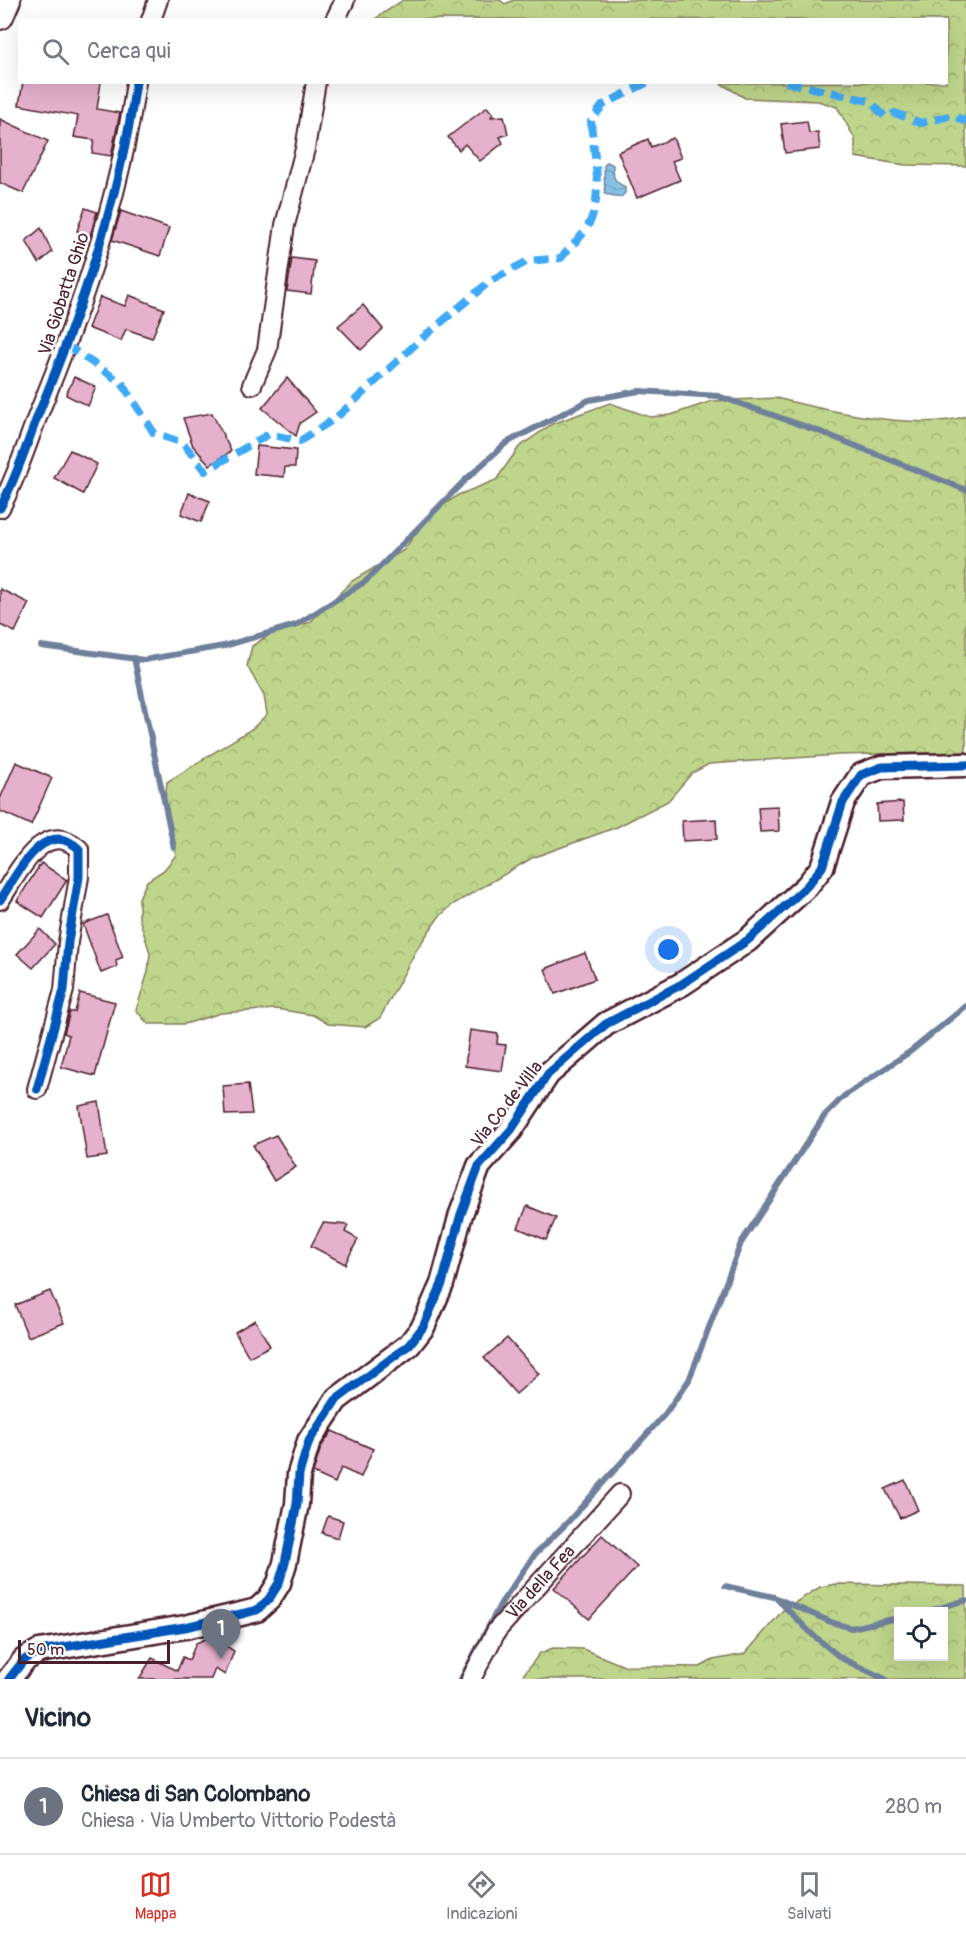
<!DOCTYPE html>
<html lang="it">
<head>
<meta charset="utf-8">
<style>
	body { margin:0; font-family:Pangolin,sans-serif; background:#f6f6f7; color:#1f2937 }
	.controls { position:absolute; right:18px; bottom:18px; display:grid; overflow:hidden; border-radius:0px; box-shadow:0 6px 24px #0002 }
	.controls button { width:54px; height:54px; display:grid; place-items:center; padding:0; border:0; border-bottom:2px solid #e0e1e3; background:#fff; color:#1f2937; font:30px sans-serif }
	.scale { position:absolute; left:18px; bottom:15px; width:152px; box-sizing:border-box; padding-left:6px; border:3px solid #4a1f2b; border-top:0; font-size:16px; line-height:21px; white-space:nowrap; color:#4a1f2b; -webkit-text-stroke:4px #fff; paint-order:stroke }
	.you { position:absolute; left:669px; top:950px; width:21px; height:21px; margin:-15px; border:4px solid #fff; border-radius:50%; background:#1a73e8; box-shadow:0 0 0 9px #1a73e833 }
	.badge { display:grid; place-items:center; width:39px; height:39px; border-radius:50%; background:#d93025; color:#fff; font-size:20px; font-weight:700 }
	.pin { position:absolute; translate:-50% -50px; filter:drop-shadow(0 2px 3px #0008) }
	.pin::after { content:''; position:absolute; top:32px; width:21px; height:18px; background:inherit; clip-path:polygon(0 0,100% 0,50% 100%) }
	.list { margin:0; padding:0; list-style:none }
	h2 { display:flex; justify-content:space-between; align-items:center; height:78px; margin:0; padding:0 24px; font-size:26px }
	h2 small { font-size:20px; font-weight:400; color:#747a83 }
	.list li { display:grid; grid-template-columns:39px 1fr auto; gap:18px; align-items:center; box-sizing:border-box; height:96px; padding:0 24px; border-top:2px solid #e0e1e3 }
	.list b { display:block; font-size:22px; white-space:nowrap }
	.list p { margin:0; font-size:20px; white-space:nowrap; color:#747a83 }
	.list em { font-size:20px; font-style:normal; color:#747a83 }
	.icon { flex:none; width:33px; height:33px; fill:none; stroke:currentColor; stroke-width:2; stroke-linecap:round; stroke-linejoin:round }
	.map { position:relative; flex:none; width:966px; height:1679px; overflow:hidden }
	.search { position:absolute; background:#fff; box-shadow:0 6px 24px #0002; left:18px; right:18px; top:18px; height:66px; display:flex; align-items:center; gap:15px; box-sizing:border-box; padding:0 21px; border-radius:0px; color:#747a83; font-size:22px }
	.sheet { height:174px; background:#fff }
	nav { display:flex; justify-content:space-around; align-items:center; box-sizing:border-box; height:84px; border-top:2px solid #e0e1e3; background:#fff; font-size:16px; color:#747a83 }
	nav a { display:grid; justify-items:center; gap:3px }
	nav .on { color:#d93025 }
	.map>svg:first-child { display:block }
</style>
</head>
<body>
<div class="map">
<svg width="966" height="1679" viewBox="0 0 966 1679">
	<defs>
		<pattern id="forest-crowns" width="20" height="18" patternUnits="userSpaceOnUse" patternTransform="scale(1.5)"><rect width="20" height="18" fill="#bed58b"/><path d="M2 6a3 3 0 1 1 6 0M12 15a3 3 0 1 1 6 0" fill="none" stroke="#a5b678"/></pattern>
		<pattern id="water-waves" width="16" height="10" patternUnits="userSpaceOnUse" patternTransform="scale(1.5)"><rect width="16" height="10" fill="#87c1e6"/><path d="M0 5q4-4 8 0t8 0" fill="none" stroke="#76a5c5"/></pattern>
	</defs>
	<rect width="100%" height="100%" fill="#fff"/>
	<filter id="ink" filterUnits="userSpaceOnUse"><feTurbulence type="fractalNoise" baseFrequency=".0167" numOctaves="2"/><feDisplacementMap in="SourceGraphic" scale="12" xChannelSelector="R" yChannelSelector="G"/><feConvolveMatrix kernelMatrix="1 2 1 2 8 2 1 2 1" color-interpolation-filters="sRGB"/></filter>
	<g filter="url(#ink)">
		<g fill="url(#forest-crowns)" stroke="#847a5b" stroke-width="1.5" fill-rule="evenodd">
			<polygon points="403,0 500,0 505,4 514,0 966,0 966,166 905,165 855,157 855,139 837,107 818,101 745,98 720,83 946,82 946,20 375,19"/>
			<path d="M776,398c48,12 144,34 190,18v336l-128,3 -129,9 -17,9 -24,28 -51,26 -85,31 -80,47 -14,13 -21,31 -37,69 -15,9 -37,-3 -15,-9 -37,-6 -55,4 -36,11h-37l-12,-14 12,-38 2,-19 -11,-35v-20l8,-17 17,-11 12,-15 -11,-54 2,-19 86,-54 14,-14 -3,-18 -17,-30 5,-20 17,-11 41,-13 42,-41 52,-31 23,-33 31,-22 38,-15 23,-33 33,-23 58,-21 40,14 21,-2 41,-14z"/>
			<path d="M835,1584l131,2v93h-446l20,-26 13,-5 30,1 41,17 76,1 13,-7 32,-6 38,-44 37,-23zM898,1612h46v44h-46z"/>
		</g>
		<path fill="url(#water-waves)" stroke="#6f809b" stroke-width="1.5" d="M607,162l6,3c0,12 0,16 12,22v6l-4,4 -16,-3 -1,-28z"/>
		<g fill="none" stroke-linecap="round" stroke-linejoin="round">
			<g stroke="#6f809b" stroke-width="6">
				<polyline points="41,646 144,660 224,646 296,625 366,581 463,482 506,443 589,400 639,391 718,396 821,432 966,490"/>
				<polyline points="134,658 174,848"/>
				<polyline points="725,1586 774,1597 831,1622 851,1628 898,1618"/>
				<polyline points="778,1600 813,1635 841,1658 885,1679"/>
				<polyline points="926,1612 966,1600"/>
				<polyline points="461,1679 501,1603 536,1553 566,1524 665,1414 689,1380 741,1243 825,1115 844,1096 911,1051 966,1006"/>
			</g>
		</g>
		<g fill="#e5b1cc" stroke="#4a1f2b" stroke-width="1.5">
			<polygon points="23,82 101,82 97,109 120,113 111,156 92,153 94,140 74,137 78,116 19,105"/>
			<polygon points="487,107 493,114 491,117 504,116 508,134 500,137 503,143 480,161 465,144 459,150 448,137"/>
			<polygon points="0,119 48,141 23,193 0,183"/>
			<polygon points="807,121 809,133 818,132 820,149 785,153 781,124"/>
			<polygon points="673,138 681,158 672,161 680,180 637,198 618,152 648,139 651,147"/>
			<polygon points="85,208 97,212 90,236 77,231"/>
			<polygon points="121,211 169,228 160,256 112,240"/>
			<polygon points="41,228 52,252 39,263 26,241"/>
			<polygon points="292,258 315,261 311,294 287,291"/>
			<polygon points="129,295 164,309 152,338 126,329 121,341 88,328 100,297 125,306"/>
			<polygon points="363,305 383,329 361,350 338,326"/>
			<polygon points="74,377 96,387 88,406 66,395"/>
			<polygon points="287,378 316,412 300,423 296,436 262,408"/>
			<polygon points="212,413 231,451 210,465 193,446 183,418"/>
			<polygon points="257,446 296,450 295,467 285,467 284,477 254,474"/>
			<polygon points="70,450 97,464 83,494 54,478"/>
			<polygon points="189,493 210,501 201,522 181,514"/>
			<polygon points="0,589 29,603 15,632 0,625"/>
			<polygon points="16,762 52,778 31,825 0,811 0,799"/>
			<polygon points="903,802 904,820 878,821 877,804"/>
			<polygon points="778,806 779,831 760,832 758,807"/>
			<polygon points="716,819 717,839 683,841 682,821"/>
			<polygon points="41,863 67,880 43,918 17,901"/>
			<polygon points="107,915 123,957 116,960 117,967 101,973 83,924"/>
			<polygon points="40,929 55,944 33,968 17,954"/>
			<polygon points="585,953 595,979 555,994 545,969"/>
			<polygon points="80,993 115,1002 95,1076 61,1067 69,1035 64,1033 70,1012 75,1012"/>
			<polygon points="470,1030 498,1034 497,1044 506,1045 502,1071 465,1066"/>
			<polygon points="248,1084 252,1114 225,1115 223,1086"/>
			<polygon points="99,1102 107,1156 87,1159 79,1106"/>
			<polygon points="276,1135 296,1167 274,1181 253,1145"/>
			<polygon points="527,1206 556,1218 546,1240 518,1228"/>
			<polygon points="323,1223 348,1225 345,1232 358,1239 345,1264 311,1246"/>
			<polygon points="50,1291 64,1323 28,1337 15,1305"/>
			<polygon points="255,1320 270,1346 249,1357 235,1332"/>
			<polygon points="507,1338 539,1374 516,1394 484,1358"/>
			<polygon points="332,1431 373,1449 361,1477 341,1468 335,1483 313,1473 321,1447"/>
			<polygon points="905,1480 918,1510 900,1518 885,1489"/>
			<polygon points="328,1516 343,1521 338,1538 322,1533"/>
			<polygon points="602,1535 637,1567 589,1619 554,1588"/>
			<polygon points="205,1639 220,1642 234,1651 225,1675 215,1669 211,1679 139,1679 152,1658 177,1671 183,1657 189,1660 196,1643"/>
		</g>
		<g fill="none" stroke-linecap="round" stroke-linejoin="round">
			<defs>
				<g id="minor">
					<polyline points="151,20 158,0"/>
					<polyline points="335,20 345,0"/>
					<polyline points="252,385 267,350 285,225 305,149 316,82"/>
					<path d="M0,508c16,-29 26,-62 38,-93 43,-104 83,-221 98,-333"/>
					<path d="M0,900c17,-25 44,-84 79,-51v28l-11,65 -4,48 -27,99"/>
					<path id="s1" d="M471,1679l26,-49 123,-136"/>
				</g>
				<polyline id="tertiary" points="9,1679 24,1660 39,1651 185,1627 241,1614 257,1610 269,1599 279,1583 285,1563 297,1504 299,1474 309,1441 336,1400 409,1345 423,1327 442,1284 461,1214 479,1166 511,1130 548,1074 606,1024 682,984 748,940 807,886 822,867 843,802 861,775 882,767 966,765"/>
				<polyline id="secondary" points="0,16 7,0"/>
			</defs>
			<use href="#minor" stroke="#4a1f2b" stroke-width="22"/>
			<use href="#tertiary" stroke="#4a1f2b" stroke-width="27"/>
			<use href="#secondary" stroke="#4a1f2b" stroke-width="30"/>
			<use href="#minor" stroke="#fff" stroke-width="18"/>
			<use href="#tertiary" stroke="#fff" stroke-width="22"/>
			<use href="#secondary" stroke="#fff" stroke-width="26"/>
			<g stroke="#3fa9f5" stroke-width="8" stroke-dasharray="15 8" stroke-linecap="butt">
				<polyline points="786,82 870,101 885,117 895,113 921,123 953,115 966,122"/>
				<path d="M65,344l57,39 32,50 29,10 22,28 64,-37 31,7 37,-24 82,-76 70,-59 39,-21 33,-3c8,-10 21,-21 27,-32 17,-32 5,-72 3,-105l12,-16 45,-23"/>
			</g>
			<defs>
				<g id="cycleway">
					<path d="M0,508c16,-29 26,-62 38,-93 43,-104 83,-221 98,-333"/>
					<path d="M0,900c17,-25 44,-84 79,-51v28l-11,65 -4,48 -27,99"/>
					<polyline points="9,1679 24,1660 39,1651 185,1627 241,1614 257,1610 269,1599 279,1583 285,1563 297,1504 299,1474 309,1441 336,1400 409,1345 423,1327 442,1284 461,1214 479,1166 511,1130 548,1074 606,1024 682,984 748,940 807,886 822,867 843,802 861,775 882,767 966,765"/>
				</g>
			</defs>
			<use href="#cycleway" stroke="#fff" stroke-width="13"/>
			<use href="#cycleway" stroke="#0057b8" stroke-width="9"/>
		</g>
	</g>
	<g text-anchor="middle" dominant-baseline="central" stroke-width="5" stroke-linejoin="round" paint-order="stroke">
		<g font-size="18" fill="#4a1f2b" stroke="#fff">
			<text transform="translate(64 294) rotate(-72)">Via Giobatta Ghio</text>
			<text transform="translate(507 1104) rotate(-52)">Via Co de Villa</text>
			<text stroke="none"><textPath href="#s1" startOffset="120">Via della Fea</textPath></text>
		</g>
	</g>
</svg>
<div class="controls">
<button><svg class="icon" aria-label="locate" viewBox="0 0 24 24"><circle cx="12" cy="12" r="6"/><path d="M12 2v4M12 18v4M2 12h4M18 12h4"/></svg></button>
</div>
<div class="scale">50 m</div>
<div class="you"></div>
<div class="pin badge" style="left:221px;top:1659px;background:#6b7280">1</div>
<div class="search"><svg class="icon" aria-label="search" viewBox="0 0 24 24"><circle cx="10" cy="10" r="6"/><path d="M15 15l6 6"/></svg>Cerca qui</div>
</div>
<section class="sheet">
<h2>Vicino<small></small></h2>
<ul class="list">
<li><span class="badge" style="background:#6b7280">1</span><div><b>Chiesa di San Colombano</b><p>Chiesa · Via Umberto Vittorio Podestà</p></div><em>280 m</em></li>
</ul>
</section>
<nav>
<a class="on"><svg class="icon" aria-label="map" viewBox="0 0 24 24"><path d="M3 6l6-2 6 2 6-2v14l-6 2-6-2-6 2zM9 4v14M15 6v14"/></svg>Mappa</a>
<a><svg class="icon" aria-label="directions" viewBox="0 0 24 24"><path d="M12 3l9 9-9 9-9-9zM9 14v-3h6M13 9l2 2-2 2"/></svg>Indicazioni</a>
<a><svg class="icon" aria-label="saved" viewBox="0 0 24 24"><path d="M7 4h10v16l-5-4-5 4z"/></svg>Salvati</a>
</nav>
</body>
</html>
